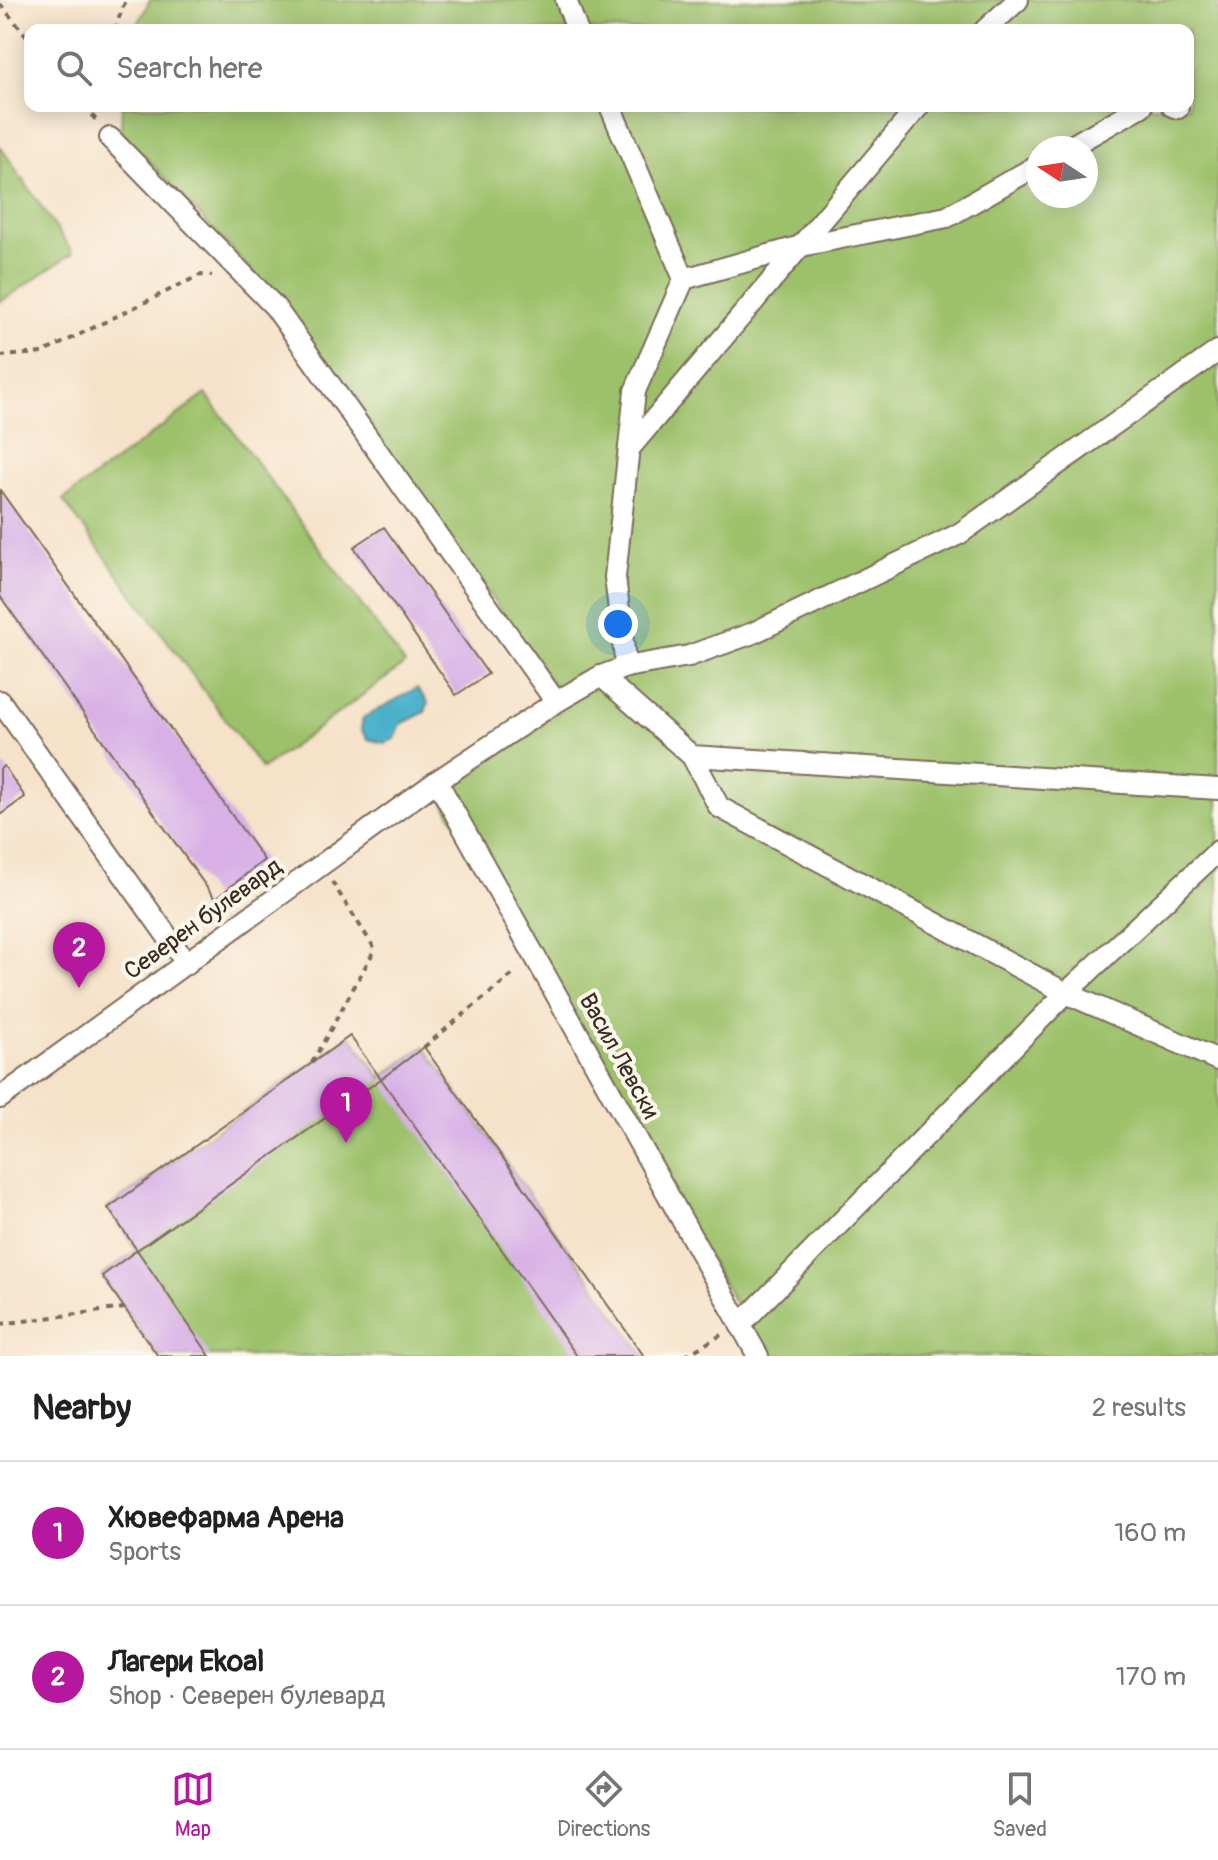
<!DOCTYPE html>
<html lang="en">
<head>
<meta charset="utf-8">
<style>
	body { margin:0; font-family:Pangolin,sans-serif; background:#f2f2f2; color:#202124 }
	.compass { position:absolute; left:1026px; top:136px; width:72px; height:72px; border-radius:50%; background:#fff; box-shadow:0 4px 20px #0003; rotate:282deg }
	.you { position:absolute; left:618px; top:624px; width:28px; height:28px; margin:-20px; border:6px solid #fff; border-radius:50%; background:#1a73e8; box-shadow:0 0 0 12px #1a73e833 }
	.badge { display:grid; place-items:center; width:52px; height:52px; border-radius:50%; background:#b5179e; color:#fff; font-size:26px; font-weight:700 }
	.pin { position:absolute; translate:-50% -66px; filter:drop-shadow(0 2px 4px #0008) }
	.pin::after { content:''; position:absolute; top:42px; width:28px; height:24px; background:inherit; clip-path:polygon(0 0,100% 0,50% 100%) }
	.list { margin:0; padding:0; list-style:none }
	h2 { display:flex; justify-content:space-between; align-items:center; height:104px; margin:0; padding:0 32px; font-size:34px }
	h2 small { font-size:26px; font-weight:400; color:#757577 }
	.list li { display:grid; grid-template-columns:52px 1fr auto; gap:24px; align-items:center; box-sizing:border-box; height:144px; padding:0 32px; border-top:2px solid #e0e0e0 }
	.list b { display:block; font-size:30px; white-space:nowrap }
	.list p { margin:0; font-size:26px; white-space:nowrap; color:#757577 }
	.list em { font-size:26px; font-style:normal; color:#757577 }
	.icon { flex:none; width:44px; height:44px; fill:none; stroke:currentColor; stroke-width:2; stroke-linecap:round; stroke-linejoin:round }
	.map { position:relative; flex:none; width:1218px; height:1356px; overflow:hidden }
	.search { position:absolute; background:#fff; box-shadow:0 4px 20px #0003; left:24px; right:24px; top:24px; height:88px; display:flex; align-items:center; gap:20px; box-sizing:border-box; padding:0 28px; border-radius:16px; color:#757577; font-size:30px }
	.sheet { height:392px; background:#fff }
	nav { display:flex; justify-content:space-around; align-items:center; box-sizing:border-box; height:112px; border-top:2px solid #e0e0e0; background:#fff; font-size:22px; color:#757577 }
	nav a { display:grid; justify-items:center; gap:4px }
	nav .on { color:#b5179e }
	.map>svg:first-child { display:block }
</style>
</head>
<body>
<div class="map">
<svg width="1218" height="1356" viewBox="0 0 1218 1356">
	<rect width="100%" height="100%" fill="#fbf7ec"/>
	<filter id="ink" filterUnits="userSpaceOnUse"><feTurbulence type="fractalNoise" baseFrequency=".0125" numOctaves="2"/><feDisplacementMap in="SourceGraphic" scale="16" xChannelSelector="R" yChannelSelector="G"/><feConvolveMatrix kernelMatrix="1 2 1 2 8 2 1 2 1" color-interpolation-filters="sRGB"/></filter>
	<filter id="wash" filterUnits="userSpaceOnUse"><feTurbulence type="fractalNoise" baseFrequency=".006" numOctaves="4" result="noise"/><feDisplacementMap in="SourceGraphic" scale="32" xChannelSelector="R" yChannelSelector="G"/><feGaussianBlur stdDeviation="1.8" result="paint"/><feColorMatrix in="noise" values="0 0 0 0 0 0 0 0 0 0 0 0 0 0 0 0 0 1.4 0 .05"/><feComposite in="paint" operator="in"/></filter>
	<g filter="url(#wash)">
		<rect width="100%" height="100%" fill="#f6e2c9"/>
		<g fill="#9cc16b" stroke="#6c7644" stroke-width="2" fill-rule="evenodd">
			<path d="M150,0h1068v1356h-453l-327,-564 129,-88 -284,-400 -162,-173 1,-25h1066v-76h-1053zM1038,148h48v48h-48z"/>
			<polygon points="0,146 73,253 0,302"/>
			<polygon points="206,394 405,664 262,769 63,500"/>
			<polygon points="350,1036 381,1078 424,1047 644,1356 158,1356 102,1276 137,1250 108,1208"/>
		</g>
		<polygon fill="#4bb1ca" stroke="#436e74" stroke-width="2" points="417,688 428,703 425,712 401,724 395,739 385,743 368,739 361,729 363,718"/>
		<g id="blocks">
			<g fill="#d8b0e6">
				<polygon points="0,490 264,860 215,899 0,596"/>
				<polygon points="384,527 488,674 456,695 354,547"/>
				<polygon points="4,766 25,797 0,815 0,769"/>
				<polygon points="350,1036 381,1079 137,1250 108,1208"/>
				<polygon points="424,1047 644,1356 577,1356 381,1079"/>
				<polygon points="137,1250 210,1356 158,1356 102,1276"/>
			</g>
		</g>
	</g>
	<g filter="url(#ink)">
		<use href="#blocks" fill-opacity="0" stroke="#7c6a5a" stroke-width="2"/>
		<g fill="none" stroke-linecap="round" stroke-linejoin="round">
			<defs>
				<g id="street">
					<polyline points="566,0 577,30"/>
					<polyline points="985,30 1018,0"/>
					<polyline points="610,106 684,279"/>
					<polyline points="1172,106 1178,108"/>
					<polyline points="110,138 275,307 556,702"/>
					<polyline points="1068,148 1142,106"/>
					<polyline points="629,449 919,106"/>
					<polyline points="626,667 615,577 635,391 684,279 801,246 947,217 1038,165"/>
					<polyline points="601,676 692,756 1218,789"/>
					<polyline points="0,701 187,964"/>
					<polyline points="692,756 719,807 1066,993 1218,1060"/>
					<polyline points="437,781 758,1356"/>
					<polyline points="0,1098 437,781 556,702 601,676 626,667 689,656 753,633 959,534 1218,351"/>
					<polyline points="740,1325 1066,993 1218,851"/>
				</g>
			</defs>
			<use href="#street" stroke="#7c6a5a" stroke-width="24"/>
			<g stroke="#7c6a5a" stroke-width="4" stroke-dasharray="6 6" stroke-linecap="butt">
				<polyline points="0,4 30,40"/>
				<polyline points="114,30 126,0"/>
				<polyline points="84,106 96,120"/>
				<polyline points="0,356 42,353 200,275 212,276"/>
				<polyline points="424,1047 517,971"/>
				<polyline points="312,1063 375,949 332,882"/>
				<polyline points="0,1324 124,1308"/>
				<polyline points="685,1356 721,1335"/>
			</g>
			<use href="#street" stroke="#fff" stroke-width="20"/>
		</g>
	</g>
	<g text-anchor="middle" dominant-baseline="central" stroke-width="8" stroke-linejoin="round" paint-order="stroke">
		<g font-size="24" fill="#3b2a1e" stroke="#fbf7ec">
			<text transform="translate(203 919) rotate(-36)">Северен булевард</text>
			<text transform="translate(619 1056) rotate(61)">Васил Левски</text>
		</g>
	</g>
</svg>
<svg class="compass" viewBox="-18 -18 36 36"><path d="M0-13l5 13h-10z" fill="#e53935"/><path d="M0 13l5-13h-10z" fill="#757577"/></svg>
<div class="you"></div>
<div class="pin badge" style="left:346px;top:1143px">1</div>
<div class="pin badge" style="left:79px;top:988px">2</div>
<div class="search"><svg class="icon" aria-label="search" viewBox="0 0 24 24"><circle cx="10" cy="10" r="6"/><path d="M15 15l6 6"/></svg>Search here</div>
</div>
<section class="sheet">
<h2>Nearby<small>2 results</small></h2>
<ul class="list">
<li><span class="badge">1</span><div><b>Хювефарма Арена</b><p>Sports</p></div><em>160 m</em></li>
<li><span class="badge">2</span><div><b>Лагери Ekoal</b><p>Shop · Северен булевард</p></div><em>170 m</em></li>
</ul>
</section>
<nav>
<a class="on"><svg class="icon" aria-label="map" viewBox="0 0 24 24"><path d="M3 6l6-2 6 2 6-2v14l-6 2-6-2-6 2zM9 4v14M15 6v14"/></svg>Map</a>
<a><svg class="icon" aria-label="directions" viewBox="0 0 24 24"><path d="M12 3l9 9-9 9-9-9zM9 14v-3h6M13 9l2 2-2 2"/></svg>Directions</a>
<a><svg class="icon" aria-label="saved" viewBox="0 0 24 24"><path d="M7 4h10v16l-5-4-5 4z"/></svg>Saved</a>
</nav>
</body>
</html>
